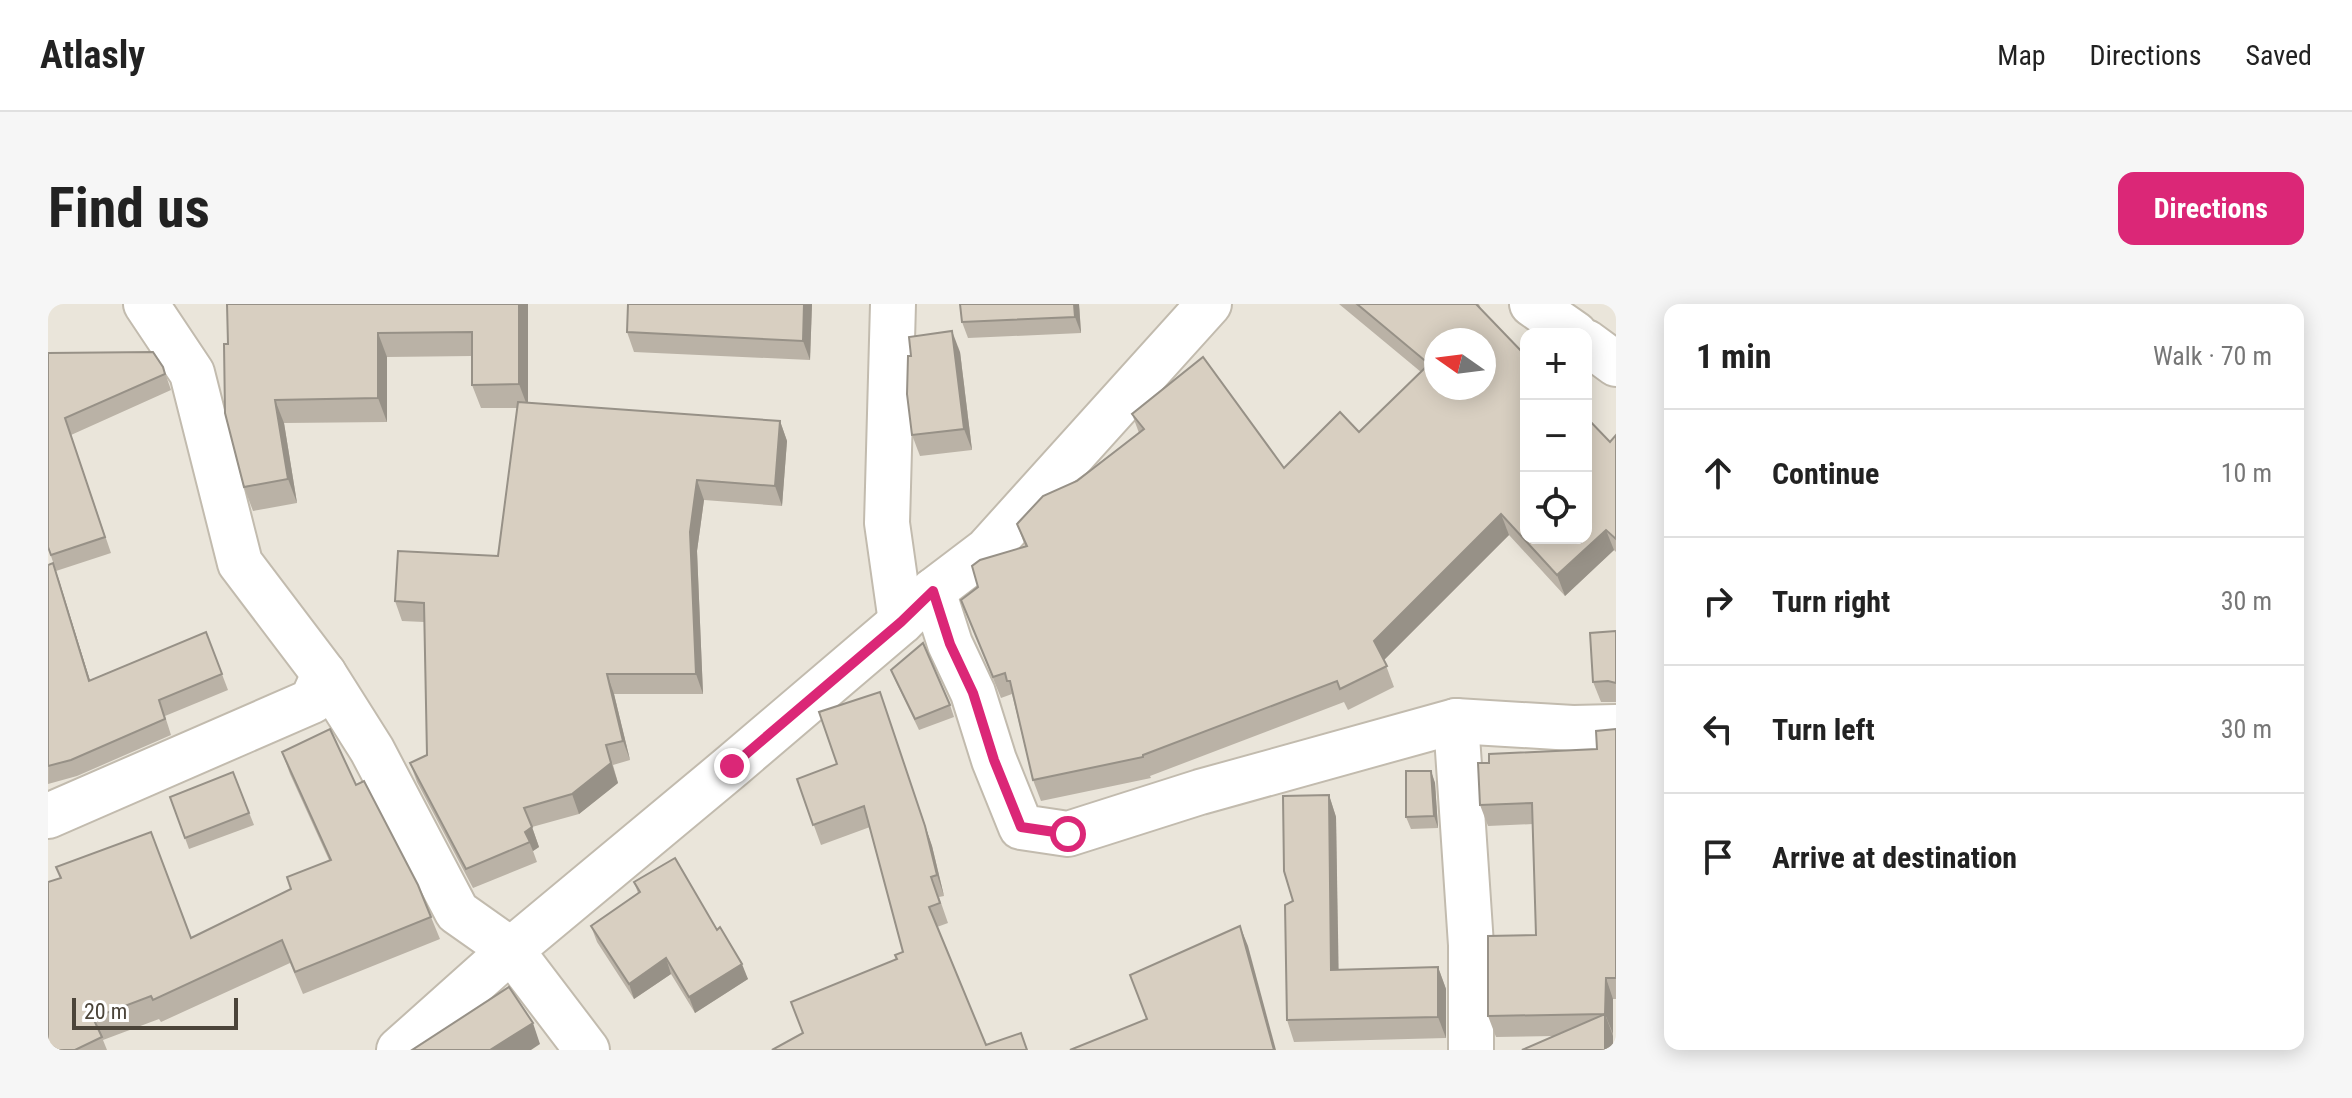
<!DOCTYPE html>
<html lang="en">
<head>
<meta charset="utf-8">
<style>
	body { margin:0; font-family:"Roboto Condensed",sans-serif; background:#f6f6f6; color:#222 }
	.controls { position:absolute; right:24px; top:24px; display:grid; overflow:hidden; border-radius:16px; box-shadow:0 4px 20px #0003 }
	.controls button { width:72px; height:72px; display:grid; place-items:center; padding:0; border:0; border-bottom:2px solid #e0e0e0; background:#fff; color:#222; font:40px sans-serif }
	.compass { position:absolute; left:1376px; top:24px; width:72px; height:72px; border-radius:50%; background:#fff; box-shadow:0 4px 20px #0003; rotate:284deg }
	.scale { position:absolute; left:24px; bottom:20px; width:166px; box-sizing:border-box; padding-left:8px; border:4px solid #4b4439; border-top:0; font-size:22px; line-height:28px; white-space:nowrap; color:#4b4439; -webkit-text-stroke:6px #fff; paint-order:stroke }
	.stop { position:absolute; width:24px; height:24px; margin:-18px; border:6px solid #db2777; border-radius:50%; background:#fff }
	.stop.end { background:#db2777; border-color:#fff; box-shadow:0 2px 8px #0008 }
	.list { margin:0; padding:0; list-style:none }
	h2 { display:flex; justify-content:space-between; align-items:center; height:104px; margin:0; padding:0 32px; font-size:34px }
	h2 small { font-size:26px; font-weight:400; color:#767676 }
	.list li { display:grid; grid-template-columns:52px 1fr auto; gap:24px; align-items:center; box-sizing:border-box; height:128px; padding:0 32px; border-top:2px solid #e0e0e0 }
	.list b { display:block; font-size:30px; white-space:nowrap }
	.list em { font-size:26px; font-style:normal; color:#767676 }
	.icon { flex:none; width:44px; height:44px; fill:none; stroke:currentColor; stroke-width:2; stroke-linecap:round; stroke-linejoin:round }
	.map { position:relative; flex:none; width:1568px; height:746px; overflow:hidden; border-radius:16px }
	header { display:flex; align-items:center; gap:48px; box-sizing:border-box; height:112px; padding:0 40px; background:#fff; border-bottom:2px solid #e0e0e0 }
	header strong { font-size:38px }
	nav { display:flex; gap:44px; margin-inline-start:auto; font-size:28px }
	.intro { display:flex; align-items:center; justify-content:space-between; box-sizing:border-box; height:192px; padding:0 48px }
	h1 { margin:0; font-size:56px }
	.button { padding:20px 36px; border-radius:16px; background:#db2777; color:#fff; font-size:28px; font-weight:700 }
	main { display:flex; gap:48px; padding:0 48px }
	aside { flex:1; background:#fff; border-radius:16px; box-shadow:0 4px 20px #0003 }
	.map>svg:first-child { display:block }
</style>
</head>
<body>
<header>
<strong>Atlasly</strong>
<nav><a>Map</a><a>Directions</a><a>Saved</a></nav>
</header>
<div class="intro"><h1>Find us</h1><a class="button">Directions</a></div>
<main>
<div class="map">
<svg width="1568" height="746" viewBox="0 0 1568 746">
	<rect width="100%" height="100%" fill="#f6f3ec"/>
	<path fill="#eae5da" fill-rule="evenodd" d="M0,0h1568v746h-1568zM1478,30h60v204h-60zM1388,36h48v48h-48z"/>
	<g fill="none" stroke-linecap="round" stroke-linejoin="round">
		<defs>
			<g id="minor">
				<polyline points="98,0 144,69 192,259 276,370 324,446 409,608 463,646 539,746"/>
				<polyline points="845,0 839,219 853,318"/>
				<polyline points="1484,0 1527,30"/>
				<polyline points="1538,38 1568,60"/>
				<polyline points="885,287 902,340 925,389 946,456 973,523 1020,530 1152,488 1408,417 1525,424 1568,423"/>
				<polyline points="1408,417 1423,641 1423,746"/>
				<polyline points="0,512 264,397 276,370"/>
				<polyline points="351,746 463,646 684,462 853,318 885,287 939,246 1161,0"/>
			</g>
		</defs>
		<use href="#minor" stroke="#c2bbae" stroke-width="48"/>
		<use href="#minor" stroke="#fff" stroke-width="44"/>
	</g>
	<g fill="#bab2a6">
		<polygon points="480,0 480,99 732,117 739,137 734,202 656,196 649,247 655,390 566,390 582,456 565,461 570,479 531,510 484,523 491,543 485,547 489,558 425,584 369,478 362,459 379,451 376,318 354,317 347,297 450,252 469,104 433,104 424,81 424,52 339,53 339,118 236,119 249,199 205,207 196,183 180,40"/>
		<polygon points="580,0 764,0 762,56 586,48 579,28"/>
		<polygon points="1031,0 1033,29 920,34 914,18"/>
		<polygon points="1291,0 1431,0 1433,5 1562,138 1568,131 1568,248 1566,246 1517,292 1461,231 1336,356 1346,383 1300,406 1296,398 1102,472 1103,474 993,497 985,476 964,390 953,394 913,296 977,242 969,220 1091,129 1084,110 1236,164 1311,128 1373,68"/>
		<polygon points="912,48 924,146 872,152 864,131"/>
		<polygon points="0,49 115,63 123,86 23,131 63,249 8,267 0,243"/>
		<polygon points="5,259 42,376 158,328 180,386 117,412 123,431 29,472 0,480 0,261"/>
		<polygon points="1568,327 1568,398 1553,398 1545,378"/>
		<polygon points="843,366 902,401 906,413 871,426 848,378"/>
		<polygon points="839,409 884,542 896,592 891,593 900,619 889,623 938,741 979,746 755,729 848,655 855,648 822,523 773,541 749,475 789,460"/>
		<polygon points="1568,425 1568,695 1565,695 1565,746 1474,746 1507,732 1448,733 1440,712 1488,631 1485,520 1440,522 1432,501 1441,459 1549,445"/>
		<polygon points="234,448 308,481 383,613 392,635 255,690 242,659 113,718 111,715 55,736 59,746 0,746 143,634 243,585 281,556 242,470"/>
		<polygon points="1383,467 1387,479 1390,524 1363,525 1358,513"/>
		<polygon points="185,468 206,521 141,545 122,493"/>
		<polygon points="1281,491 1288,513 1290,666 1390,663 1398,685 1398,734 1246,738 1239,716 1245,597"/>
		<polygon points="586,578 669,626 700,675 647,709 623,670 586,695 549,638 543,622 590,589"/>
	</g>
	<g fill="#979187">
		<polygon points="471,0 480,0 480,104 471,80"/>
		<polygon points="756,0 764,0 762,56 755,37"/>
		<polygon points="1026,0 1031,0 1033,29 1027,13"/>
		<polygon points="904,27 912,48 924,146 916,125"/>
		<polygon points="330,29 339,53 339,118 330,94"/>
		<polygon points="227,96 236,119 249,199 240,175"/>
		<polygon points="732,117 739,137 734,202 727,182"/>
		<polygon points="649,176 656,196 649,247 655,390 648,370 642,228"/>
		<polygon points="1453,210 1461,231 1334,358 1326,337"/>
		<polygon points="1558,226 1566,246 1517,292 1509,271"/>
		<polygon points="5,259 11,276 47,393 41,377"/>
		<polygon points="559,370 566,390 582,456 575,437"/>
		<polygon points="839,409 884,542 896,592 889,571"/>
		<polygon points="558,441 570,479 531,510 524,490"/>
		<polygon points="1383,467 1387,479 1390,524 1386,512"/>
		<polygon points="1281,491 1288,513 1291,687 1283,666"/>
		<polygon points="484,523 491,543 485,547 477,528"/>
		<polygon points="1192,622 1200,642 1228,746 1226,746"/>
		<polygon points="618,654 623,670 586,695 581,680"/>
		<polygon points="694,660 700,675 647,709 641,693"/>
		<polygon points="1390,663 1398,685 1398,734 1390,713"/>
		<polygon points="1558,674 1565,695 1565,730 1557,710"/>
		<polygon points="1557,710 1565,732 1565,746 1557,746"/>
		<polygon points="485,719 492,740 483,746 442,746"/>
	</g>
	<g fill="#d8cfc1" stroke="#979187" stroke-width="2" fill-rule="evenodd">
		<polygon points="179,0 471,0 471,80 424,81 424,28 330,29 330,94 227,96 240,175 196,183 177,109 176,40 180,40"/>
		<polygon points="580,0 756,0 755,37 579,28"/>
		<polygon points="912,0 1026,0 1027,13 914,18"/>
		<path d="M1309,0h119l50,52v182h60v-121l24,25 6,-7v104l-10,-9 -49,45 -56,-61 -127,127 13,25 -47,23 -3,-8 -194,74v2l-110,23 -23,-99h-3l-2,-8 -12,4 -32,-77 17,-13 -6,-21 8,-6 47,-14 -10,-22 26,-28 34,-15 67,-52 -12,-15 71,-57 81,111 56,-56 19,20 70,-68zM1388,36h48v48h-48z"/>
		<polygon points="904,27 916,125 864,131 859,90 860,52 863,52 861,33"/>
		<polygon points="105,48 115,63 117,70 17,114 57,233 3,251 0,243 0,49"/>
		<polygon points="470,98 732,117 727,182 649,176 642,228 648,370 559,370 575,437 558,441 563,459 524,490 476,504 484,523 477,528 482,538 418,565 362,459 379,451 376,299 347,297 350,247 450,252"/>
		<polygon points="5,259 41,377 158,328 174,370 111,396 117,415 23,456 0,462 0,261"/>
		<polygon points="1568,327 1568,379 1560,377 1545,378 1542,329"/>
		<polygon points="875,339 902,401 867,415 843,366"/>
		<polygon points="832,388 877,522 889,571 883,573 892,599 881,603 938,741 973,729 979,746 724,746 755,729 743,698 849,655 847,651 855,648 816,502 765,521 749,475 789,460 771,408"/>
		<polygon points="282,425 308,481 316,477 370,581 383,613 247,668 234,636 105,696 103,692 45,714 54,733 27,746 0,746 0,578 13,574 8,563 103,528 143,634 243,585 239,573 283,556 234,448"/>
		<polygon points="1568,425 1568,674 1558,674 1557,710 1440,712 1440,632 1488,631 1484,499 1432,501 1430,459 1441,459 1441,450 1549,445 1548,427"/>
		<polygon points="1358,467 1383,467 1386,512 1358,513"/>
		<polygon points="185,468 201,509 137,534 122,493"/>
		<polygon points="1281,491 1283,666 1390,663 1390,713 1239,716 1237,601 1245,597 1236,567 1235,492"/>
		<polygon points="627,554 669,626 672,623 694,660 641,693 618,654 581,680 543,622 592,588 586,578"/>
		<polygon points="1192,622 1226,746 1022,746 1099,715 1082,671"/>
		<polygon points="461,683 485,719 442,746 364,746"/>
		<polygon points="1557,710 1557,746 1474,746"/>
	</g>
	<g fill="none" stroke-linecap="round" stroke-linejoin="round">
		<polyline stroke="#db2777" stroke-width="10" points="684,462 853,318 885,287 902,340 925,389 946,456 973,523 1020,530"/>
	</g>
</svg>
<div class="controls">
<button>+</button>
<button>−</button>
<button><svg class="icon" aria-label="locate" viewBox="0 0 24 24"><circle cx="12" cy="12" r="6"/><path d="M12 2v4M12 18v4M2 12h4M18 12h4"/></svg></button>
</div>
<svg class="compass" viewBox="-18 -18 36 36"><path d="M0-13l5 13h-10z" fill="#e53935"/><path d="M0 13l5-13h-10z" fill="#767676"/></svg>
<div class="scale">20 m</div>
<div class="stop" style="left:1020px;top:530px"></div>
<div class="stop end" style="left:684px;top:462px"></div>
</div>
<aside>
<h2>1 min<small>Walk · 70 m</small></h2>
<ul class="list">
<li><svg class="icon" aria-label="ahead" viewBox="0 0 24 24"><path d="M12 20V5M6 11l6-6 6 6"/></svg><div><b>Continue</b></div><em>10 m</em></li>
<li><svg class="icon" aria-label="right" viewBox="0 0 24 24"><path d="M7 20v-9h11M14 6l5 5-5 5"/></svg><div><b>Turn right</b></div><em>30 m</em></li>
<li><svg class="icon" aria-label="left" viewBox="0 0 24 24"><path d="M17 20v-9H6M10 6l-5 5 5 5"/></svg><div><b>Turn left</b></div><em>30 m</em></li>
<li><svg class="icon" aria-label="arrive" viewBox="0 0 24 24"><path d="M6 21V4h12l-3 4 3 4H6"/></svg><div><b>Arrive at destination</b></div></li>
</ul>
</aside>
</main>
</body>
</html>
